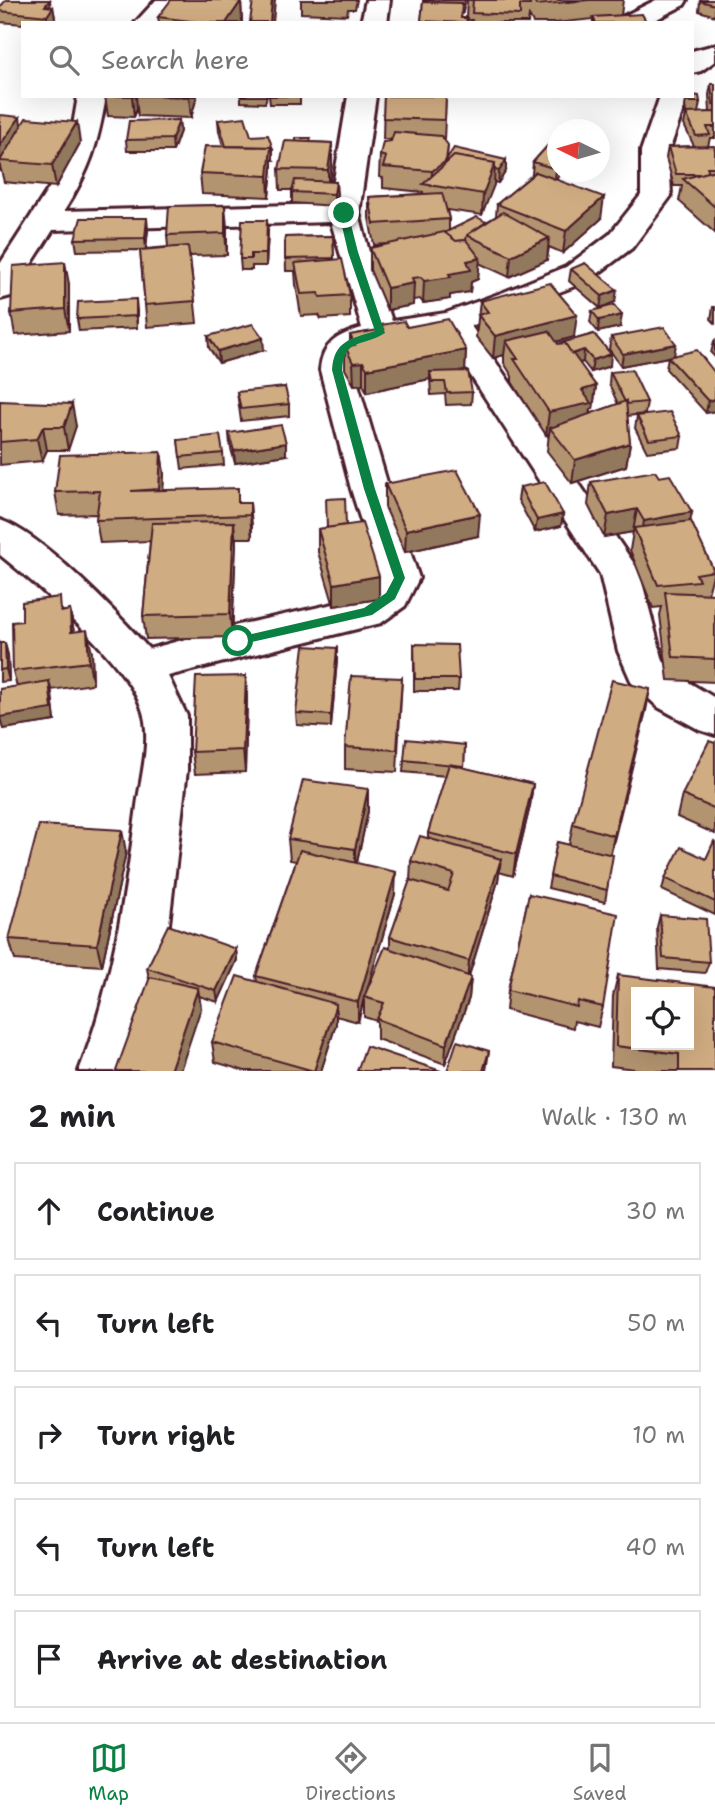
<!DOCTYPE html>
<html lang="en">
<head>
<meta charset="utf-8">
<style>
	body { margin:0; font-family:"Shantell Sans",sans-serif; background:#f6f6f6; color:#202124 }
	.controls { position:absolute; right:21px; bottom:21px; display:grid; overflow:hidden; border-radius:0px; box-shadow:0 7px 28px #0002 }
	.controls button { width:63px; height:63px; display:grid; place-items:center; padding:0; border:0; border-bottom:2px solid #e0e0e0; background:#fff; color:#202124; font:35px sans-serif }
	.compass { position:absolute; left:547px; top:119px; width:63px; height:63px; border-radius:50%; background:#fff; box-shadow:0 7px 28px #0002; rotate:275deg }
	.stop { position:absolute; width:21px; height:21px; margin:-16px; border:5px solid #0b8043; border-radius:50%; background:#fff }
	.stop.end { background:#0b8043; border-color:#fff; box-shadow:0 2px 7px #0008 }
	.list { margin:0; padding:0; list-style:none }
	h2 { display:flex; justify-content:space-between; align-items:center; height:91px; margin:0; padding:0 28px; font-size:30px }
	h2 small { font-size:23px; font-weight:400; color:#757577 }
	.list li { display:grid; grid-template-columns:46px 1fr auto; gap:21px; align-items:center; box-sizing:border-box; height:98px; margin:0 14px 14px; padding:0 14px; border:2px solid #e0e0e0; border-radius:0px }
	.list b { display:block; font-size:26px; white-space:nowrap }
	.list em { font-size:23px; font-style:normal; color:#757577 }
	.icon { flex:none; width:38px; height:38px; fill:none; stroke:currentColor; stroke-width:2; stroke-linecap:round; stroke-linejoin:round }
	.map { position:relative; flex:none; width:715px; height:1071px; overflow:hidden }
	.search { position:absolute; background:#fff; box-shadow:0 7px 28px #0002; left:21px; right:21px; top:21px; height:77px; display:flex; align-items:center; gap:18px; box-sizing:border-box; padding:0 24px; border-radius:0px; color:#757577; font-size:26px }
	.sheet { height:651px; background:#fff }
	nav { display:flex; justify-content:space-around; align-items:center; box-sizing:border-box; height:98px; border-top:2px solid #e0e0e0; background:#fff; font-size:19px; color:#757577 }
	nav a { display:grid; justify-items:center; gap:4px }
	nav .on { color:#0b8043 }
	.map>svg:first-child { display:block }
</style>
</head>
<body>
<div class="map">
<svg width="715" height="1071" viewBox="0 0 715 1071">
	<rect width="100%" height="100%" fill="#fff"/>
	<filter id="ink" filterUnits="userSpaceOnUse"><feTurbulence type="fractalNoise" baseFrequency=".0143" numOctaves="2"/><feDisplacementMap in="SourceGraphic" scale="14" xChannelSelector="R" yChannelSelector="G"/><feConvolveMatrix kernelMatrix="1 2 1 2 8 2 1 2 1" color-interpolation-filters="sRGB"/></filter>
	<g filter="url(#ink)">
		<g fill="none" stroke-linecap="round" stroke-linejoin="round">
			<defs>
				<g id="minor">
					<polygon points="156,0 182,0 162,23 135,23"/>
					<polygon points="366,0 390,0 387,23 361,23"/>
					<polygon points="656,0 687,0 684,5 649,23 620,21 624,16"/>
					<polygon points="715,45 715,61 701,71 692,73 692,51"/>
					<path d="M78,96h28c-8,48 -16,74 -42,115l266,-7 18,-108h28l-17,117 10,39 23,69 54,-8 58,-21 62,-25 44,-33 31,-39v-44l19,-55h28l-19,55 2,45 -39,52 -44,33 -117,45 168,245 24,90 15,15 37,22v37l-15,-5 -42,-23 -26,-24 -14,-32 -18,-77 -157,-241c-28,5 -68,4 -88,25l-1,12 35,119 30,89 -14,28 -24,17 -213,53 19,40v54l-20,171 -14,66 -22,64h-52c34,-86 46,-174 58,-265 4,-30 16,-70 4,-100 -17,-46 -102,-120 -141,-151v-35c41,13 119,95 149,129l89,-24 118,-26 19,-12 4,-9 -28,-89 -31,-119c2,-27 18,-35 42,-42l-31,-106 -278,8 -42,66 -11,3v-35l53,-82 17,-39z"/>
				</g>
			</defs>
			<use href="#minor" stroke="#4a1f2b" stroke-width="6"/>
			<use href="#minor" fill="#fff" fill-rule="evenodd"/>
		</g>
		<g fill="#b39470" stroke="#4a1f2b" stroke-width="2">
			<polygon points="301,0 357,0 355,9 348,9 347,15 301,13"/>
			<polygon points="423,0 465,0 463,12 462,11 461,18 466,18 467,0 623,0 621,15 647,23 593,23 593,19 555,23 533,23 529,16 528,23 471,23 472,20 467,20 466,23 421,23 423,2 428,2 423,1"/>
			<polygon points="715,0 715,16 699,11 700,1"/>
			<polygon points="241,1 242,21 241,23 159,23 158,17"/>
			<polygon points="51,7 53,7 55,18 51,23 23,23 23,24 0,22 0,11"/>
			<polygon points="711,84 715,84 715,138 710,138 708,146 715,150 715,233 679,201 682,186 674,186 666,158 668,147 694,146 684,125 686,113 685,106 687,96 700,102 698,113 710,112 709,95"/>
			<polygon points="105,96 197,96 191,118 138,116 137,108 134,117 108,116"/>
			<polygon points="241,96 267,96 265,103 241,102"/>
			<polygon points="269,96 300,96 300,104 270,104"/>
			<polygon points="384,96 446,96 444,140 447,159 506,171 498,183 494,182 482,215 447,210 449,219 449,231 486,222 496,216 497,204 533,174 532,174 533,162 550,143 562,172 556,179 601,219 563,253 549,247 547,260 509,277 479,263 478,279 471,282 470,292 450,295 450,299 423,303 420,299 413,300 413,305 387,310 370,270 370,248 387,244 374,245 369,218 369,197 423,194 423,192 383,188 383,178 379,177 380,155 391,139 383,139"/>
			<polygon points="0,116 21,125 80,143 56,187 4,182 1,170 0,172"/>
			<polygon points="179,120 180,131 173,151 127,151 126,140"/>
			<polygon points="218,120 273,160 272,160 272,169 269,197 202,194 200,173 223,146 219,131"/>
			<polygon points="311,142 332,143 332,164 330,182 337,194 334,206 292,203 292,190 280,190 279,169"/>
			<polygon points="227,227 227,255 190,256 197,323 147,327 140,250 77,251 75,239 148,229 146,249 168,247 167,235"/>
			<polygon points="268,232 266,266 252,266 252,270 241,270 240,259"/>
			<polygon points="333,236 334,260 350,295 350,317 321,319 319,315 301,316 296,285 295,271 286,271 285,237"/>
			<polygon points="571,269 615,302 600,308 569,281"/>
			<polygon points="69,284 69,331 15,335 11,313"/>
			<polygon points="480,301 574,337 556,342 558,344 594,334 610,366 591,372 583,362 579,363 596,386 593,409 590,409 590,414 618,404 609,384 610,372 647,402 645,414 627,416 630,443 626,466 572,483 547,451 549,434 546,435 512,382 512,376 504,363 504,355 493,358 476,337"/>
			<polygon points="713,307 715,307 715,323 711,319"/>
			<polygon points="137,311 137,328 79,331 77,319"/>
			<polygon points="592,311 620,327 598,332 590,322"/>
			<polygon points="381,325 407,327 466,350 465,371 472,392 471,404 446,405 445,394 431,395 430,379 367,392 363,384 354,385 345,369 345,346 350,346 350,335 381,330"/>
			<polygon points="208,336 264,350 219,363 209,348"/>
			<polygon points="611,337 674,355 715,373 715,411 706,413 666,369 668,357 621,366 609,349"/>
			<polygon points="715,340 715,357 711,353 714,341"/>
			<polygon points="237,392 289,404 289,416 241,421"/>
			<polygon points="0,401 76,426 68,450 47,450 42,461 0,465"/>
			<polygon points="637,416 682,436 680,448 647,452 635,428"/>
			<polygon points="229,433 286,455 235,463 230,445"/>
			<polygon points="178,440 223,453 224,465 182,469"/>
			<polygon points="161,452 164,474 163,490 240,503 250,503 252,538 236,538 232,637 146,639 143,616 150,541 100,543 96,520 97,514 59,515 55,492"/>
			<polygon points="659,477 692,512 690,521 714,571 708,594 715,594 715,682 668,680 660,615 662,607 653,608 630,550 633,532 604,537 588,505 591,482"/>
			<polygon points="385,484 478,536 405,552 385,507"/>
			<polygon points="520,487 563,514 561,526 535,532 518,500"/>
			<polygon points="346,525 379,576 379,599 334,606 318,552 318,529"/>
			<polygon points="70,610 74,632 92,653 93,684 51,690 55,721 3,729 0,718 0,689 17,687 13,671 22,621"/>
			<polygon points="0,643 8,655 9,681 0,682"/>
			<polygon points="414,644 459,679 458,691 414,691"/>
			<polygon points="337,648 337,660 331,727 297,725 296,713"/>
			<polygon points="246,676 247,699 245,772 195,774 192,752"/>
			<polygon points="402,678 397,772 345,769 345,747"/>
			<polygon points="650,689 610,854 607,890 605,902 548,888 557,842 569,845 573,824"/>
			<polygon points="715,743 715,834 677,817 682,795"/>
			<polygon points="465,745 464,768 533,784 530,806 513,876 499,872 498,881 469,976 471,977 469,998 445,1064 377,1039 377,1021 364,1017 364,1000 358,1022 336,1016 336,1024 321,1071 245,1071 215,1062 212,1042 257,982 256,976 296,861 290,860 288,839 368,789 368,811 357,863 395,894 367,989 390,948 390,937 410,881 411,861 428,838 428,833 446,776 403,772 404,760"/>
			<polygon points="715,842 715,915 662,890 665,878 706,859"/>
			<polygon points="126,852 102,966 15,960 9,939"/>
			<polygon points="529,894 603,1007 598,1027 574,1021 573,1028 506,1010 508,990"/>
			<polygon points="660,915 709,962 705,973 659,969 657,927"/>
			<polygon points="236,949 237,960 218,1002 199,996 201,1008 149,979 147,968"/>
			<polygon points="618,975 715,1071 650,1071 611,1066 613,996"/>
		</g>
		<g fill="#92785b" stroke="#4a1f2b" stroke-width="2">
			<polygon points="50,0 51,10 53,7 55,18 51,23 48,23 45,6"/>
			<polygon points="272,0 275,0 273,23 270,23"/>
			<polygon points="241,1 242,21 241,23 226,23"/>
			<polygon points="132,96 136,96 137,108 134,117"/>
			<polygon points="190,96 197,96 191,118 189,97"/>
			<polygon points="20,117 23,138 0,161 0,145"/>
			<polygon points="179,120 180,131 173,151 172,139"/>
			<polygon points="77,122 80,143 56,187 52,165"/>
			<polygon points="332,143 332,164 328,192 328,170"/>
			<polygon points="448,145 445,182 431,186 432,171"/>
			<polygon points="273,149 273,160 272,160 272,169 269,197 268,176 229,165"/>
			<polygon points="506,160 506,171 498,183 499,171"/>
			<polygon points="495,163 494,185 482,215 483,194"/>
			<polygon points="557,167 557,172 562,172 555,180 556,169"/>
			<polygon points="336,182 337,194 334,206 334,194"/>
			<polygon points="604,197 601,219 563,253 566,231"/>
			<polygon points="225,205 227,227 227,255 225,233"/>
			<polygon points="147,218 148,229 146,250 145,238"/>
			<polygon points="267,220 268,232 266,266 266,254"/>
			<polygon points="549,238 547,260 509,277 511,256"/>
			<polygon points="480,258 478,279 471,282 470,292 450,295 450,299 423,303 424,281 449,274 467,261"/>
			<polygon points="65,262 69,284 69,331 65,309"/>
			<polygon points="414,283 413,305 387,310 387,288"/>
			<polygon points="617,290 615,302 600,308 602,296"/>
			<polygon points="136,299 137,311 137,328 136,316"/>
			<polygon points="577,315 574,337 514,353 506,341 504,355 493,358 495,336"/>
			<polygon points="622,315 620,327 598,332 599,320"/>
			<polygon points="263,338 264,350 219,363 218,351"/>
			<polygon points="676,344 674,356 621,366 623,354"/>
			<polygon points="466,350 465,372 430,372 430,379 367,392 367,369"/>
			<polygon points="584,350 583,362 569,366 571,354"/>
			<polygon points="611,354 610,366 591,372 593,360"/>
			<polygon points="363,362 363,384 354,385 353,363"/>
			<polygon points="596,386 593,409 590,409 588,425 550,428 549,434 546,435 549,412 582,390"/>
			<polygon points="715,399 715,411 706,413 708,401"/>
			<polygon points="72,404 76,426 68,450 64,427"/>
			<polygon points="43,427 47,450 42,461 37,439"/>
			<polygon points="286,443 286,455 235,463 234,451"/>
			<polygon points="630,443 626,466 572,483 575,460"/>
			<polygon points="161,452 164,474 162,512 159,489"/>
			<polygon points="250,503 252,525 252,538 250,515"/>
			<polygon points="637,509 633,532 604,537 608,515"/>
			<polygon points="692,512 687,535 640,544 644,521"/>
			<polygon points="480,514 478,536 405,552 406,530"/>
			<polygon points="563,514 561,526 535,532 537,520"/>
			<polygon points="234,522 236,545 232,637 230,614"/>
			<polygon points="379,576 379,599 334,606 334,584"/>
			<polygon points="70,610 74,633 71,632"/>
			<polygon points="87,630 92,653 93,684 89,662"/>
			<polygon points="5,643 8,655 9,681 6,669"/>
			<polygon points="337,648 337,660 331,727 331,715"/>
			<polygon points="246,676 247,699 245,772 243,750"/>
			<polygon points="49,681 52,693 55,721 3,729 0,717"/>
			<polygon points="650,689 646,711 610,857 614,836"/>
			<polygon points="533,784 530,806 513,876 516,854"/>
			<polygon points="368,789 368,811 355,871 355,849"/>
			<polygon points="122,830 126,852 102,966 97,945"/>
			<polygon points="501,859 498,881 467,982 469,961"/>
			<polygon points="396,872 395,894 365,997 364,997 358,1022 358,1002"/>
			<polygon points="236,949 237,960 218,1002 216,991"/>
			<polygon points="471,977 469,998 445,1064 446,1045"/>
			<polygon points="198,988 201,1008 180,1071 170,1071"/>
			<polygon points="336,1004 336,1024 321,1071 314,1071"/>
			<polygon points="489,1051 486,1071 483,1071"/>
		</g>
		<g fill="#d0ac82" stroke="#4a1f2b" stroke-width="2" fill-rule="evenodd">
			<polygon points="6,0 50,0 45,6 53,7 47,16 0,11 0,7"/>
			<polygon points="171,0 230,0 241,1 226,23 206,23 158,17"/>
			<polygon points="253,0 272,0 270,22 250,22"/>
			<polygon points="473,0 530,0 530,5 520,5 520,15 472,13"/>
			<polygon points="533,0 589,0 536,5"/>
			<polygon points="701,0 715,0 715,5 700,1"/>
			<polygon points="423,2 462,3 461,18 467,18 466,23 421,21"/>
			<polygon points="642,14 647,23 596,23 593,17"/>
			<polygon points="711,84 715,84 715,105 713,105"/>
			<polygon points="692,95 699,96 700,102 688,102 687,96 692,96"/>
			<polygon points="157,96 190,96 189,97"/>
			<polygon points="384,96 446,96 445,120 383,118"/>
			<polygon points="715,112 715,127 707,127 710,135 696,136 686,113"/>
			<polygon points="1,115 20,117 0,145 0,116"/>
			<polygon points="245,117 251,136 268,135 273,149 271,149 271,147 226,146 218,120"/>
			<polygon points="26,118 77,122 52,165 0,161"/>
			<polygon points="179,120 172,139 126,140 129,121"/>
			<polygon points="394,132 441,136 448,145 446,161 432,171 383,167 386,157 380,155 383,142 391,141"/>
			<polygon points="296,138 311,138 310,142 296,142"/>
			<polygon points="285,141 332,143 328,170 279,169"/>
			<polygon points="550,143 557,145 557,167 556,169 533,162"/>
			<polygon points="205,146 271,147 268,176 200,173"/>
			<polygon points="714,146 715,150 715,167 707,167 709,172 701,174 676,174 668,147"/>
			<polygon points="454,148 506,160 499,171 495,170 495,163 454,156 450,160 446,160"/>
			<polygon points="454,156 495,163 483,194 423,184"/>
			<polygon points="715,170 715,207 683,179"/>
			<polygon points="536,172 604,197 566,231 497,204"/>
			<polygon points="295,180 336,182 334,194 292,192"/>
			<polygon points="442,193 449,219 374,224 369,197"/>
			<polygon points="225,205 225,233 167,235 169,206"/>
			<polygon points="503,212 549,238 511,256 467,235"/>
			<polygon points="477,217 486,222 467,235 466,240 456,241 444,233"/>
			<polygon points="81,218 147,218 145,238 75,239"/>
			<polygon points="242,220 267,220 266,254 251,254 251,259 240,259"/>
			<polygon points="444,232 456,241 466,240 480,258 467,261 471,270 449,274 451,277 424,281 421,277 412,278 414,283 387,288 370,248"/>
			<polygon points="333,236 334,258 285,259 285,237"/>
			<polygon points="188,246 195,301 145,305 140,250"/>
			<polygon points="342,259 350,295 320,297 319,293 301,294 295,263"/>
			<polygon points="65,262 65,309 11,313 13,266"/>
			<polygon points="585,263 617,290 602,296 571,269"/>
			<polygon points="550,283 577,315 495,336 478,315 488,312 480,301"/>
			<polygon points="136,299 136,316 77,319 78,302"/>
			<polygon points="614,305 622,315 599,320 592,311"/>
			<polygon points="448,319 466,350 367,369 363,362 353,363 345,346 355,345 350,335 384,329 381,325 404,321 407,327"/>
			<polygon points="253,324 263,338 218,351 208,336"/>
			<polygon points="664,327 676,344 623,354 611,337"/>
			<polygon points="549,331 558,344 565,343 596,386 582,390 591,403 549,412 514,359 518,359 506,341"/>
			<polygon points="594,334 611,354 593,360 584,350 572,354 565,343 561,343"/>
			<polygon points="697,350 715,373 715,399 708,401 668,357"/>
			<polygon points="632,370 647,402 626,404 626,401 625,402 610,372"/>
			<polygon points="468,371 472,392 447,393 445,382 432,382 430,372"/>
			<polygon points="285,387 289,404 241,409 237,392"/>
			<polygon points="0,401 72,404 64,427 43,427 37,439 0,442"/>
			<polygon points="626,401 630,443 575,460 550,428"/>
			<polygon points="670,412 682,436 649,440 637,416"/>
			<polygon points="281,425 286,443 234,451 229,433"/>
			<polygon points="220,435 223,453 180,457 178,440"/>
			<polygon points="161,452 159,489 131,491 238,488 238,503 250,503 250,515 96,520 100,491 55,492 60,455"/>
			<polygon points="457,470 480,514 406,530 385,484"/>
			<polygon points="655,471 659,477 670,475 692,512 644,521 637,509 608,515 591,482"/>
			<polygon points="545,482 563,514 537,520 520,487"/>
			<polygon points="345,498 346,525 327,528 326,499"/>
			<polygon points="691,521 714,571 696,574 699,581 658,585 634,528"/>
			<polygon points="234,522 230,614 143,616 152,523"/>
			<polygon points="362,523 379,576 334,584 318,529"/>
			<polygon points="665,592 715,594 715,659 673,657"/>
			<polygon points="60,597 61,612 70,610 71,632 87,630 89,662 13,671 12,622 22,621 22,602"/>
			<polygon points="0,643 5,643 6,669 0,670"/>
			<polygon points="414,644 457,645 459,679 415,679"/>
			<polygon points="304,646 337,648 331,715 296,713"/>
			<polygon points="246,676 243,750 192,752 196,677"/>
			<polygon points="351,676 402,678 397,750 345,747"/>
			<polygon points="612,680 650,689 614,836 573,824"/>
			<polygon points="49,681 52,709 0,717 0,689"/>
			<polygon points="406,739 465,745 464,766 404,760"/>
			<polygon points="709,741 715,743 715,809 682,795"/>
			<polygon points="449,764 533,784 516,854 428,833"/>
			<polygon points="303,780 368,789 355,849 288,839"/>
			<polygon points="39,825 122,830 97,945 9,939"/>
			<polygon points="420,836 501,859 469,961 390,937 410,880 448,891 454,874 411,861"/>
			<polygon points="714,841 715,842 715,902 665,878 681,847 706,859"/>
			<polygon points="557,842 613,855 607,890 550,876"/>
			<polygon points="300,850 396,872 358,1002 256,976"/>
			<polygon points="529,894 618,914 603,1007 578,1001 577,1007 508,990"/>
			<polygon points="660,915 706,919 709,962 663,958"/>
			<polygon points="168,925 236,949 216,991 147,968"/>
			<polygon points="385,947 471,977 446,1045 377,1019 384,1003 364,997"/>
			<path d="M618,975l97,12v84h-36v-17l-63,-8zM636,992h53v53h-53z"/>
			<polygon points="237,976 336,1004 314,1071 212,1042"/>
			<polygon points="150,977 198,988 170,1071 116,1071"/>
			<polygon points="457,1041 489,1051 483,1071 447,1071"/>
			<polygon points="366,1046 441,1071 357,1071"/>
		</g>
	</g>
	<path fill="#0b8043" d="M344,210l4,3 10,39 27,81c-21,14 -41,4 -43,37l33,119 30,89 -10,21 -23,16 -134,30 -6,-4 2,-3 130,-30 22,-15 8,-15 -30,-89 -32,-119c2,-29 18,-31 43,-39l-27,-79 -9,-39z"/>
</svg>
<div class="controls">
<button><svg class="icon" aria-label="locate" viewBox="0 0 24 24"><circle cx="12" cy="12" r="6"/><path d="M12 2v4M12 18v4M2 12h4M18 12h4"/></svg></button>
</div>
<svg class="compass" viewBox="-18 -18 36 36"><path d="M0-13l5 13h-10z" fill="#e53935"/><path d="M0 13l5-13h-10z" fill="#757577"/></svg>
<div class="stop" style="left:238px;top:641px"></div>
<div class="stop end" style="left:344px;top:213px"></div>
<div class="search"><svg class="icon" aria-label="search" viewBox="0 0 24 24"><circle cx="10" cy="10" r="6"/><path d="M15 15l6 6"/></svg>Search here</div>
</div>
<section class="sheet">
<h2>2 min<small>Walk · 130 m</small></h2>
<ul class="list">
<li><svg class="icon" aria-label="ahead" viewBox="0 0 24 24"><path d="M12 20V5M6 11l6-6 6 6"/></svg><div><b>Continue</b></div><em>30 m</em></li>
<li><svg class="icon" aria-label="left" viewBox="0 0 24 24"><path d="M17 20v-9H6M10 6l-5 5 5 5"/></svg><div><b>Turn left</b></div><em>50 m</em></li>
<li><svg class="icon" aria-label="right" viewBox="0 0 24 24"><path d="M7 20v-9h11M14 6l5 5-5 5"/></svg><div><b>Turn right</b></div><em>10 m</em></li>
<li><svg class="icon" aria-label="left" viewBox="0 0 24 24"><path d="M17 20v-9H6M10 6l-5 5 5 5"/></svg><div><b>Turn left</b></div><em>40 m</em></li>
<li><svg class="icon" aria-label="arrive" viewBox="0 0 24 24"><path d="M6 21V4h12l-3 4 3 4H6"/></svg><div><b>Arrive at destination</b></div></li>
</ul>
</section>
<nav>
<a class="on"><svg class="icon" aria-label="map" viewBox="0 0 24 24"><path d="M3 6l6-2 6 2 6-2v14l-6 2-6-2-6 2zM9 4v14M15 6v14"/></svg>Map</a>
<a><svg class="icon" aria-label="directions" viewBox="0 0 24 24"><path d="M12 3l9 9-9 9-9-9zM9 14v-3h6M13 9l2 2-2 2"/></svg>Directions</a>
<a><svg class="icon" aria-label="saved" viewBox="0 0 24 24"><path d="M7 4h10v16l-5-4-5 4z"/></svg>Saved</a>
</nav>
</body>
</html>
